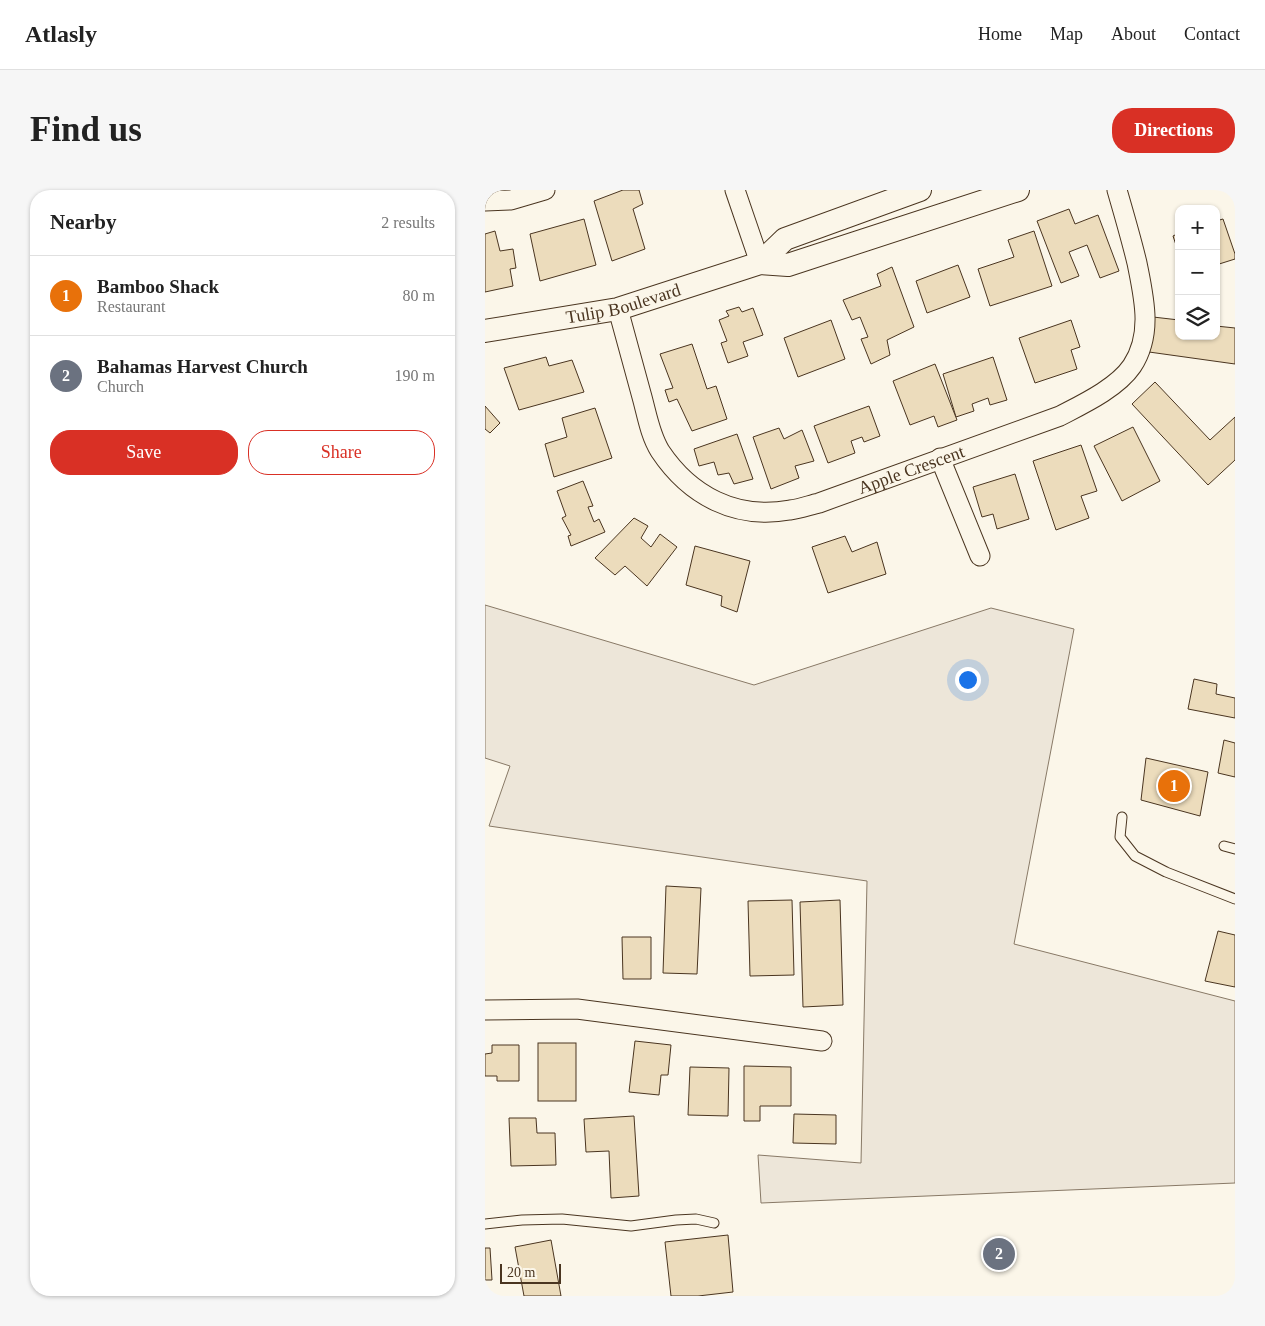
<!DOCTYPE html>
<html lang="en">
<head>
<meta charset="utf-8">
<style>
	body { margin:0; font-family:"Times New Roman",serif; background:#f6f6f6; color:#222 }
	.controls { position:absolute; right:15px; top:15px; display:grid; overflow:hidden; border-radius:10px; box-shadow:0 1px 4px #0004 }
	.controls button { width:45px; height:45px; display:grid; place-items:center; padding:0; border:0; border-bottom:1px solid #e0e0e0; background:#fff; color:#222; font:25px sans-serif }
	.scale { position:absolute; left:15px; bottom:12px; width:61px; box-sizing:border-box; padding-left:5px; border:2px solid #4a3520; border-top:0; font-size:14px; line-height:18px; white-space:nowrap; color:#4a3520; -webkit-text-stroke:4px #fbf6e9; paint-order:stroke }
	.you { position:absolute; left:482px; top:489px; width:18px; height:18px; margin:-12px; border:4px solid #fff; border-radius:50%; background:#1a73e8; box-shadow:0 0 0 8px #1a73e833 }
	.badge { display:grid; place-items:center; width:32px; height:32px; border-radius:50%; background:#d93025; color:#fff; font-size:16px; font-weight:700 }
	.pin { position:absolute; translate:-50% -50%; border:2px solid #fff; box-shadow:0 1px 5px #0006 }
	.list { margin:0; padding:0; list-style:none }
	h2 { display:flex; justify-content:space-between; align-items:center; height:65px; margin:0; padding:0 20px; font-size:21px }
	h2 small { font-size:16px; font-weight:400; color:#767676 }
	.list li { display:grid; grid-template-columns:32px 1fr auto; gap:15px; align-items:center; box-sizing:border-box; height:80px; padding:0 20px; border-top:1px solid #e0e0e0 }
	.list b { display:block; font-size:19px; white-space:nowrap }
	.list p { margin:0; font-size:16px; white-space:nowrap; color:#767676 }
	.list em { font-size:16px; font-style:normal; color:#767676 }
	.actions { display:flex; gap:10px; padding:15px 20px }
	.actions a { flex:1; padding:11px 0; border:1px solid #d93025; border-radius:20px; text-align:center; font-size:18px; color:#d93025 }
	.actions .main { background:#d93025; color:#fff }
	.icon { flex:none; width:28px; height:28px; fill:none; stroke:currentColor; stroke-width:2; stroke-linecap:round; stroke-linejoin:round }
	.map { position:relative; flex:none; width:750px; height:1106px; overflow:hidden; border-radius:20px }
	header { display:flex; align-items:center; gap:30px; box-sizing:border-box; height:70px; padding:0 25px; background:#fff; border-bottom:1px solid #e0e0e0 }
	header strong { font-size:24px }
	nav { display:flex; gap:28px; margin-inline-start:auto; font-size:18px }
	.intro { display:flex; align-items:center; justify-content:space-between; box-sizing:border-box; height:120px; padding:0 30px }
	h1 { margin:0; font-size:35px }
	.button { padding:12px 22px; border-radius:20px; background:#d93025; color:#fff; font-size:18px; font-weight:700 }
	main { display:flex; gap:30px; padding:0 30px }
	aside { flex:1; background:#fff; border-radius:20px; box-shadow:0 1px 4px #0004 }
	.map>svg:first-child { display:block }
</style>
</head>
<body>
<header>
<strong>Atlasly</strong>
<nav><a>Home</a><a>Map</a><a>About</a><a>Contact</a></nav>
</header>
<div class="intro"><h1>Find us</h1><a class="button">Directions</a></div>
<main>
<aside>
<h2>Nearby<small>2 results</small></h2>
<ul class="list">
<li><span class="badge" style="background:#e8710a">1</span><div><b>Bamboo Shack</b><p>Restaurant</p></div><em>80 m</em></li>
<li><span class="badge" style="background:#6b7280">2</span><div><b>Bahamas Harvest Church</b><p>Church</p></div><em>190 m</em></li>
</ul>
<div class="actions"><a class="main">Save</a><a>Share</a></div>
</aside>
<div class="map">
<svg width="750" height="1106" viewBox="0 0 750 1106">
	<rect width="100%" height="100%" fill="#fbf6e9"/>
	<polygon fill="#ede6d9" stroke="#887966" points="0,415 269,495 506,418 589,439 529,754 750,811 750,993 276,1013 273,965 376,973 382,691 4,636 25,576 0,568"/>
	<g fill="#ecdcbc" stroke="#4a3520">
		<polygon points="138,0 154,0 158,14 148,19 160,59 127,71 109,11"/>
		<polygon points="584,19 590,34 613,25 634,81 615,88 602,55 584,62 594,86 576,93 552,31"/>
		<polygon points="99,29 111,75 55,91 45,44"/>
		<polygon points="738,29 750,64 750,69 731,75 731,31"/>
		<polygon points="10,41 15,61 28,59 31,78 25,79 28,96 0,102 0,44"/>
		<polygon points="549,41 567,96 505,116 493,79 529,67 523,50"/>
		<polygon points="694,43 694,64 688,46"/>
		<polygon points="473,75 485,107 442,123 431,91"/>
		<polygon points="407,77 429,137 402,150 405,165 386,174 376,149 383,147 375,127 367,130 358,110 396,96 392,84"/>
		<polygon points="254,117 257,122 268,118 278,145 258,152 263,166 243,173 236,153 242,151 234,130 244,126 241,121"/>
		<polygon points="668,127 694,130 694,146 731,146 731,136 750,138 750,174 664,162"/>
		<polygon points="346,130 360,169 313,187 299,148"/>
		<polygon points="586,130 595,157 586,160 592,179 550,193 534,148"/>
		<polygon points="207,154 222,199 231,196 242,229 207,241 192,209 184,212 180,200 188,198 175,164"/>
		<polygon points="61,167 64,176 87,170 99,202 34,220 19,178"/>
		<polygon points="508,167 522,210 505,215 503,208 487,214 489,221 471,227 458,184"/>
		<polygon points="450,174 472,230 453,237 449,226 425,235 408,191"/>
		<polygon points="670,192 725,250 750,227 750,270 723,295 647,214"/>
		<polygon points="0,216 15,233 5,243 0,239"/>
		<polygon points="384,216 395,246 379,252 377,247 366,251 370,263 343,273 329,236"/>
		<polygon points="110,218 127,268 69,287 60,254 82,247 77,228"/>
		<polygon points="648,237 675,291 637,311 609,256"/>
		<polygon points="294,238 299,249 317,240 329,271 310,276 314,288 286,299 268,247"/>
		<polygon points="252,244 268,289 249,294 244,283 233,285 229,272 214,276 209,259"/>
		<polygon points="596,255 612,301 596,306 604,328 571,340 548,271"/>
		<polygon points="530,284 544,329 512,339 508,324 497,327 488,297"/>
		<polygon points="98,291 108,316 103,317 109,332 114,329 120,342 86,356 83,346 86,345 77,328 81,326 72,301"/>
		<polygon points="149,328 163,336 156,348 166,357 175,344 192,357 162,396 140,376 130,385 110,368"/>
		<polygon points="360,346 367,362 392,352 401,384 343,403 327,357"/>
		<polygon points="210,356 265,371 252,422 236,416 237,406 201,395"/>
		<polygon points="709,489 732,494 731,504 750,508 750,528 703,519"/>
		<polygon points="739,550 750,553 750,587 733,583"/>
		<polygon points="661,568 723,582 715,626 656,610"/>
		<polygon points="181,696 216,698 212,784 178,783"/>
		<polygon points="307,710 309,785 265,786 263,711"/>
		<polygon points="355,710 358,815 318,817 315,712"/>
		<polygon points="733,741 750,745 750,797 720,791"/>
		<polygon points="137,747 166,747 166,789 138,789"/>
		<polygon points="150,851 186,855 183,885 176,885 174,905 144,902"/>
		<rect x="53" y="853" width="38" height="58"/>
		<polygon points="7,855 34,855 34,891 12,891 12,886 0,886 0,864 7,863"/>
		<polygon points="259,876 306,877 306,916 275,916 275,931 259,931"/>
		<polygon points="205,877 244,878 243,926 203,925"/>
		<polygon points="309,924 351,925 351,954 308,953"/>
		<polygon points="149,926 154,1006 126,1008 124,961 101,962 99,929"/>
		<polygon points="24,928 51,928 52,943 70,943 71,975 26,976"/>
		<polygon points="243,1045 248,1102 213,1106 186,1106 180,1052"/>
		<polygon points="66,1050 76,1106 39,1106 30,1057"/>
		<polygon points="0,1058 5,1058 7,1090 0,1090"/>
	</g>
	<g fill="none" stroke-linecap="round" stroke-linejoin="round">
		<defs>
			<g id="service">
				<polyline points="637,627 635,647 650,666 681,682 750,709"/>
				<polyline points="739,656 750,659"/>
				<polyline points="0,1034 37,1030 77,1029 146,1036 191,1030 211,1029 229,1033"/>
			</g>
			<g id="minor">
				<polyline points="250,0 275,73"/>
				<polyline points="0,11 26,10 60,0"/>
				<path id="s1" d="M133,119c8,29 16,59 24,88 5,18 8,38 18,54 30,45 76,69 130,59 10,-1 20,-5 29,-7l241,-87c23,-12 57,-28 72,-50 21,-32 12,-68 5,-103 -6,-25 -13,-49 -20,-73"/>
				<polyline points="455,268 495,366"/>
				<polyline points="0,820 92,819 337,851"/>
			</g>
			<g id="tertiary">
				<polyline points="275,73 300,49 435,0"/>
				<path id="s2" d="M0,141l133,-22 142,-46 28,2 230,-75"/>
			</g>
		</defs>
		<use href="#service" stroke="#4a3520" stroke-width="11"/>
		<use href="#minor" stroke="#4a3520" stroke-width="21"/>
		<use href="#tertiary" stroke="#4a3520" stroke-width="24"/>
		<use href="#service" stroke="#fbf6e9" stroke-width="9"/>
		<use href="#minor" stroke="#fbf6e9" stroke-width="19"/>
		<use href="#tertiary" stroke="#fbf6e9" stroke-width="22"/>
	</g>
	<g text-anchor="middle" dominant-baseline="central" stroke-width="4" stroke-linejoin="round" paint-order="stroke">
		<g font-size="18" fill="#4a3520" stroke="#fbf6e9">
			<text stroke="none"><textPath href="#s2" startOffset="141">Tulip Boulevard</textPath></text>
			<text stroke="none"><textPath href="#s1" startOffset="428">Apple Crescent</textPath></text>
		</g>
	</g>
</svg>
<div class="controls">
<button>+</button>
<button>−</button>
<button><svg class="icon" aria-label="layers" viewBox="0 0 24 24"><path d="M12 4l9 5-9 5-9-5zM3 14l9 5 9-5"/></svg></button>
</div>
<div class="scale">20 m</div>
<div class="you"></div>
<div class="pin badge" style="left:689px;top:596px;background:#e8710a">1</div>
<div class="pin badge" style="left:514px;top:1064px;background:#6b7280">2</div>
</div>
</main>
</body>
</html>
